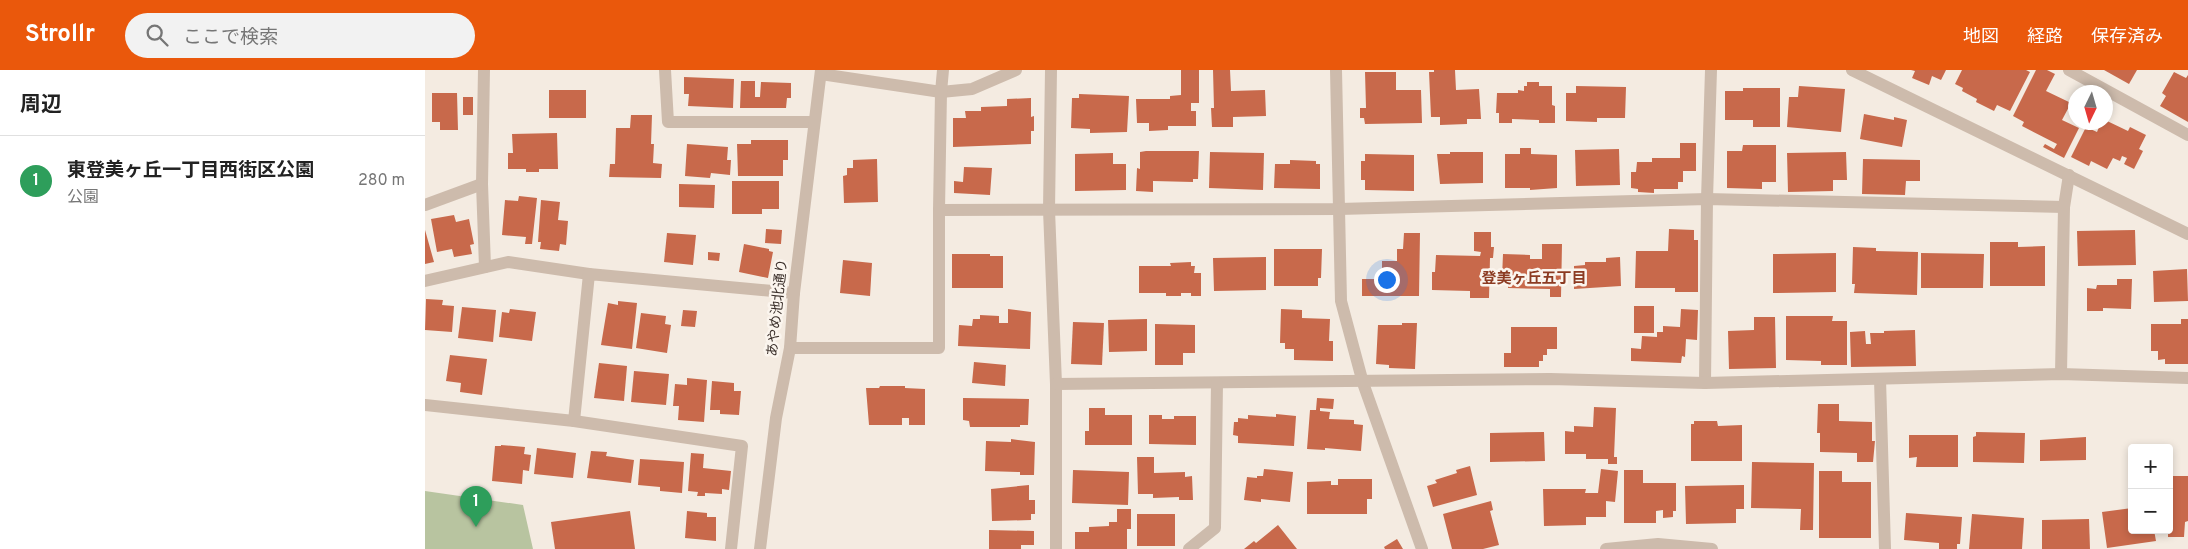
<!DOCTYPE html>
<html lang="ja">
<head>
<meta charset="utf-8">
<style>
	body { margin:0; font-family:Overpass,"Noto Sans JP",sans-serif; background:#f2f2f2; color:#222 }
	.controls { position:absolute; right:15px; bottom:15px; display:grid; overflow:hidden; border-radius:5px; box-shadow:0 2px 8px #0003 }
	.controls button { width:45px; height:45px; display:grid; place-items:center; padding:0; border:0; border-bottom:1px solid #e0e0e0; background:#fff; color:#222; font:25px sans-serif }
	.compass { position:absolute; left:1643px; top:15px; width:45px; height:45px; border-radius:50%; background:#fff; box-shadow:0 2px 8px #0003; rotate:185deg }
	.you { position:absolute; left:961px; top:209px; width:18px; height:18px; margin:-12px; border:4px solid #fff; border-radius:50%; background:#1a73e8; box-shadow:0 0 0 8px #1a73e833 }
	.badge { display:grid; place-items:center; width:32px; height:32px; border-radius:50%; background:#ea580c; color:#fff; font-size:16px; font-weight:700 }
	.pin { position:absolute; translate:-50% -41px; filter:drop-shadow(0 1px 2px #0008) }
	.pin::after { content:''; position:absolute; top:26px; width:18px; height:15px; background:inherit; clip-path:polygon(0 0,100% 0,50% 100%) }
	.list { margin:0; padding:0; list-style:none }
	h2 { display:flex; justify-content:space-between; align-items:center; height:65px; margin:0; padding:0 20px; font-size:21px }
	h2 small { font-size:16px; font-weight:400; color:#767676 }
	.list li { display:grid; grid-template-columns:32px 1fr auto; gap:15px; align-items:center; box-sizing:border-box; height:90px; padding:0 20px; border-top:1px solid #e0e0e0 }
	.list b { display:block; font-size:19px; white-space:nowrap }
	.list p { margin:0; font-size:16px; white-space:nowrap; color:#767676 }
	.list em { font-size:16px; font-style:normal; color:#767676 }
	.icon { flex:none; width:28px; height:28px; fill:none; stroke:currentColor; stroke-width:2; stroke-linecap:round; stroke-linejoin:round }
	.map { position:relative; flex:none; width:1763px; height:479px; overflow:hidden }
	header { display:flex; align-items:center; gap:30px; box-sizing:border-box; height:70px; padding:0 25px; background:#ea580c; color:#fff }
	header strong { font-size:24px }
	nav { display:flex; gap:28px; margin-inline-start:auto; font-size:18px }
	.search { width:350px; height:45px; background:#f2f2f2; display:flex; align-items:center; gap:12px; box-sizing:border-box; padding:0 18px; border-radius:28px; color:#767676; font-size:19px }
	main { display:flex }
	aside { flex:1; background:#fff }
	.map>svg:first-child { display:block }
</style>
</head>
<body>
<header>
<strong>Strollr</strong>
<div class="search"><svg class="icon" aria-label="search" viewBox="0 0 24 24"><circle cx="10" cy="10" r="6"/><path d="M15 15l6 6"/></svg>ここで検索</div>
<nav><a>地図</a><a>経路</a><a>保存済み</a></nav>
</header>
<main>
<aside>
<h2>周辺<small></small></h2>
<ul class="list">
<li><span class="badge" style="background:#2e9e5b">1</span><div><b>東登美ヶ丘一丁目西街区公園</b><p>公園</p></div><em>280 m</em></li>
</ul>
</aside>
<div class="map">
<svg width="1763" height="479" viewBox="0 0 1763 479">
	<rect width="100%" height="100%" fill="#f4ebe1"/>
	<polygon fill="#b8c4a0" points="0,421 98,435 108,479 0,479"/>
	<g fill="#c8694b">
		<polygon points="756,0 774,0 774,33 766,33 766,41 771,41 771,56 743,56 743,60 724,61 724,53 712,53 711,29 745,29 745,26 756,25"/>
		<polygon points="788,0 805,0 806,21 840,20 841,46 808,47 808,57 787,57 786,38 789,38"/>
		<polygon points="1009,0 1030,0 1031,20 1054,19 1056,49 1042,49 1042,54 1015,55 1015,47 1006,47 1004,2 1009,2"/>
		<polygon points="1486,0 1521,0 1516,10 1507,6 1504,15 1487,8 1490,1"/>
		<polygon points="1537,0 1601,0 1605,2 1585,41 1572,35 1569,41 1551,32 1552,29 1537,21 1538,18 1530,14"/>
		<polygon points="1611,0 1622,0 1630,4 1621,21 1646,33 1637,50 1654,58 1639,88 1618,77 1620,74 1629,79 1632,74 1597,56 1599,52 1588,46"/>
		<polygon points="1679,0 1712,0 1704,14"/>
		<polygon points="940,2 971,2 971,20 996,20 997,53 940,54 939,48 935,48 935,38 941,38"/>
		<polygon points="1749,2 1761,8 1763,5 1763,52 1735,36 1741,26 1737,23"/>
		<polygon points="259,7 309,9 308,38 263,36 264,24 259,24"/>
		<polygon points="316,11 330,11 330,27 335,27 336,12 366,13 366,28 362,28 361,38 315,38"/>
		<polygon points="1102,12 1114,12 1114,16 1127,16 1127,35 1130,36 1130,53 1114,53 1114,50 1087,49 1087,53 1074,53 1074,43 1071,43 1072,23 1093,23 1093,20 1099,21 1099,16 1102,16"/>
		<polygon points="1151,16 1201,17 1200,48 1172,48 1172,52 1141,51 1141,23 1151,23"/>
		<polygon points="1374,16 1420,19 1416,62 1362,57 1364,27 1373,27"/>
		<polygon points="1318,18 1355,18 1355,57 1328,57 1328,50 1300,50 1300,21 1318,21"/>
		<rect x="124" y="20" width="37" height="28"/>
		<polygon points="7,23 32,23 33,60 15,60 15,52 7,52"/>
		<polygon points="654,24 704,26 702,62 665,63 665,59 646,58 647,28 654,28"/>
		<rect x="38" y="27" width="10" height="18"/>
		<polygon points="606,28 606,47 609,46 609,61 606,61 606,74 528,77 528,48 541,48 540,41 556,41 556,37 582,36 582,29"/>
		<polygon points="1439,44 1469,50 1469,47 1482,50 1477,77 1435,69"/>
		<polygon points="206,45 227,45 226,74 229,74 228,93 237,94 236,108 184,107 185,94 190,94 191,58 205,58"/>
		<polygon points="1680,50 1703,61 1705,57 1721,65 1714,79 1718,81 1709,99 1699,94 1702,88 1697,86 1695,91 1688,88 1682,99 1666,91 1664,96 1646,87 1661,57 1672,62 1676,52 1680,52"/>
		<polygon points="132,63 133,99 114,99 114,102 101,102 101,99 83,99 83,83 88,83 87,64"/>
		<polygon points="326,70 363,70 363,90 358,90 358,106 313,106 312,74 326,74"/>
		<polygon points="1255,73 1271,73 1271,101 1258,101 1258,112 1253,112 1253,119 1229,119 1229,123 1213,122 1213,119 1206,118 1206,102 1211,102 1212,92 1227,92 1227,88 1255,88"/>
		<polygon points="262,74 303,77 302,90 306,90 305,105 286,103 285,108 260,106"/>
		<polygon points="1318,75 1351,75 1351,112 1337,112 1337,119 1302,118 1302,81 1317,81"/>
		<polygon points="1095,78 1106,78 1106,84 1132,85 1132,118 1105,120 1105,118 1080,118 1080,84 1095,84"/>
		<polygon points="1194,79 1195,115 1151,116 1150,80"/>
		<polygon points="721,81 774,81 773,109 768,109 768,112 728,111 728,122 711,121 712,98 715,99 715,82"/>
		<polygon points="785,82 839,83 838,120 784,118"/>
		<polygon points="1025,82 1058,82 1058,113 1015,114 1012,84 1025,84"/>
		<polygon points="1421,82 1422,110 1408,110 1408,121 1363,122 1362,83"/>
		<polygon points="688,83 688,94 701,94 701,120 650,121 650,84"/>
		<polygon points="940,84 989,85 989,121 940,120 940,110 936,110 936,91 940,91"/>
		<polygon points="452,89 453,132 419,133 418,106 422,105 422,98 428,98 428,90"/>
		<polygon points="1438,89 1495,90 1495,111 1481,111 1480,125 1437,124"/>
		<polygon points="865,90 891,91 891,94 895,94 895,119 849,118 850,94 865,94"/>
		<polygon points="539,97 567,98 565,125 529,123 529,111 538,112"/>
		<polygon points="307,111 354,111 354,139 337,139 337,144 307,144"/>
		<polygon points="254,114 290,115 289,138 254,137"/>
		<polygon points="94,126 112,128 107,174 100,174 101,167 77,165 80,130 93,131"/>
		<polygon points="116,130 135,132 133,150 143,151 141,175 135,174 134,181 115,179 116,172 113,172"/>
		<polygon points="29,145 31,152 44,149 49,174 45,175 47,184 29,187 27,179 12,182 6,149"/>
		<polygon points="341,159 357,160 356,174 340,173"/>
		<polygon points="1244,159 1269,160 1269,170 1273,170 1273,222 1250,222 1250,218 1210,218 1211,181 1243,181"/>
		<polygon points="0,160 9,192 0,194"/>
		<polygon points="1710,160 1711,195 1653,196 1652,161"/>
		<polygon points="1049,162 1066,162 1066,177 1069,177 1068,188 1065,188 1064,228 1045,228 1045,221 1007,220 1007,202 1010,202 1011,185 1055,186 1056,182 1049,181"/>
		<polygon points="242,163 271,165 268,195 239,192"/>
		<polygon points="979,163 995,163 994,226 937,226 937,209 957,209 957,191 972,191 972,179 978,179"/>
		<polygon points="1565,172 1593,172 1593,177 1620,176 1620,216 1565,216"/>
		<polygon points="319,174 344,179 344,181 348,182 343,208 314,202"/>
		<polygon points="1117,174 1137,174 1136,227 1125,227 1125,219 1083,218 1083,208 1077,208 1078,184 1105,185 1105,189 1117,189"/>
		<polygon points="1428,177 1451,178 1451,181 1493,182 1492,225 1429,223 1430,214 1427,214"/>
		<polygon points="849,179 897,179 896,208 893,208 893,216 849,216"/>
		<polygon points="283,182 295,183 294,191 283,190"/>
		<polygon points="1411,183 1411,222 1348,223 1348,184"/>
		<polygon points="1496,183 1559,184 1558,218 1496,218"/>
		<polygon points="527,184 565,184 565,186 578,186 578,218 527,218"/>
		<polygon points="841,187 841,220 789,221 788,188"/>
		<polygon points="1195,187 1196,216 1149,219 1149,196 1160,195 1160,192 1181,192 1181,188"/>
		<polygon points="418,190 447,193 445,226 415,223"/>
		<polygon points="766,192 766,196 770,196 769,203 776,203 776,226 766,226 766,223 756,223 756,226 741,226 741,223 714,223 714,196 746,196 745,193"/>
		<polygon points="1762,199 1763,231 1729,232 1728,201"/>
		<polygon points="1692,209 1707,209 1706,239 1678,238 1678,241 1662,241 1662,218 1671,219 1672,215 1692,215"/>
		<polygon points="1,229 18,230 17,235 29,236 27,262 0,260"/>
		<polygon points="193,231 212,233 207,279 176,275 183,233 193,235"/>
		<rect x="1209" y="236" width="20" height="27"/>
		<polygon points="37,237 71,240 68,272 33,268"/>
		<polygon points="85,239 111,242 107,271 74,267 77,242 84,243"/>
		<polygon points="583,239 606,242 605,279 533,276 534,255 547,256 548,249 555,249 555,245 574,246 574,253 583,253"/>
		<polygon points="856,239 877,240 877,248 905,249 904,271 908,271 908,291 869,290 869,279 860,279 860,273 855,273"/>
		<polygon points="1256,239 1273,240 1272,270 1261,269 1260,287 1257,286 1256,293 1206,291 1206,278 1216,279 1217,266 1232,267 1232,262 1238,262 1238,256 1255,257"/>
		<polygon points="258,240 272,241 270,257 256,256"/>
		<polygon points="216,243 241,246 240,254 246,255 242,283 211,278"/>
		<polygon points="1361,246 1408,246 1407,251 1422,251 1422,295 1396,295 1396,291 1361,290"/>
		<polygon points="1329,247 1350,247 1351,298 1304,299 1303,261 1329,260"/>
		<polygon points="722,249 722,281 684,282 683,250"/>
		<polygon points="1756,249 1763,249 1763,294 1740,294 1740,289 1733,290 1733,281 1726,281 1726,254 1756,254"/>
		<polygon points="648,252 679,253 677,295 646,294"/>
		<polygon points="977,253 992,253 990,299 964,298 964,295 951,294 953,255 977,255"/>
		<polygon points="730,254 770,255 770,283 758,283 758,295 730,295"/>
		<polygon points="1086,257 1132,257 1132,279 1122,279 1122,285 1118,285 1118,291 1114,291 1114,297 1079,297 1079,283 1086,283"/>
		<polygon points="1490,260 1491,296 1426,297 1425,262 1440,261 1441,274 1446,274 1445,263 1459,263 1459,261"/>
		<polygon points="25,285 62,289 57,325 35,322 36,313 21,311"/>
		<polygon points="549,292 581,295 580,316 547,313"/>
		<polygon points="174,293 202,296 199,331 169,328"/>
		<polygon points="209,301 244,304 241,335 206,332"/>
		<polygon points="262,308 282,310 279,352 253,350 254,336 248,336 250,314 262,315"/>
		<polygon points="287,311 309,313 309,321 316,321 314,345 295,344 295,340 285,340"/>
		<polygon points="455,316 480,316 480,318 500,319 500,355 484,355 484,348 477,348 477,355 444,355 441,318 454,318"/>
		<polygon points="538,328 604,329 603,355 595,355 595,357 545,357 544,351 538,350"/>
		<polygon points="892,328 909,329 908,339 895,338 895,341 905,342 904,349 929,350 929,354 938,355 936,381 900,378 900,380 882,379 885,340 891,340"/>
		<polygon points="1393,334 1414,334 1414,351 1447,352 1447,371 1450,371 1448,392 1432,392 1432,383 1395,382 1395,363 1392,363"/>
		<polygon points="1169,337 1191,338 1189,387 1192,387 1192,394 1183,394 1183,389 1161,389 1161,384 1140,384 1140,361 1149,362 1149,356 1168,357"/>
		<polygon points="664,338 680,338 680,345 707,345 707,375 660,375 660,361 664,361"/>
		<polygon points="851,344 871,346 869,376 813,373 813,366 808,365 809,352 813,352 813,348 823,349 823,345 851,347"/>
		<polygon points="724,345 737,345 737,349 749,349 749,346 771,346 771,375 724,374"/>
		<polygon points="1269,351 1292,351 1293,356 1317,355 1317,391 1266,391 1266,354 1269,354"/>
		<polygon points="1119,362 1120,391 1065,392 1065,363"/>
		<polygon points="1551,362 1600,363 1599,393 1548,392 1548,367 1551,366"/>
		<polygon points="1484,365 1533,365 1533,397 1491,397 1492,387 1484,388"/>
		<polygon points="1661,367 1661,390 1615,391 1615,370"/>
		<polygon points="586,369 610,372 609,405 595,405 595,402 560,401 561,371 586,372"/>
		<polygon points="76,375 100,377 99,384 106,385 104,401 98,400 97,414 67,411 70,376 76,376"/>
		<polygon points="112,378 151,383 148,408 109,404"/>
		<polygon points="166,381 182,382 181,386 209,390 206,413 162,408"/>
		<polygon points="266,383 279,384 278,398 306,401 304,420 297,419 297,424 280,423 280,426 272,426 273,422 263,421"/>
		<polygon points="712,387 729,387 729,403 760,402 760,407 767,406 768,430 754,430 754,427 728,428 728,424 713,424"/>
		<polygon points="215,389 259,392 257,423 235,421 235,417 213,415"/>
		<polygon points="1327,392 1389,393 1388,460 1375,460 1376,439 1326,438"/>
		<polygon points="1045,396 1052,425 1008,437 1002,416 1012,413 1010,410 1032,403 1031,400"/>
		<polygon points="839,399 868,402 865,432 836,429 836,432 819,430 822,407 832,408 832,406 838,406"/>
		<polygon points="1176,399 1193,401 1190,432 1181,431 1181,447 1161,447 1161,455 1119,456 1118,419 1161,419 1160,423 1173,423"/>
		<polygon points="648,400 704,402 703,435 647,433"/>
		<polygon points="1199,400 1218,400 1218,413 1251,413 1251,441 1248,441 1248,447 1238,448 1238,440 1231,441 1231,453 1199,453"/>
		<polygon points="1394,401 1417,401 1417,412 1446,412 1446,468 1394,468"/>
		<polygon points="1744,406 1763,406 1763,451 1760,452 1759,467 1743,467"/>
		<polygon points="913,409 947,409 947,429 942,429 942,444 882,444 882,412 906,411 906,415 913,415"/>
		<polygon points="604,415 604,430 610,430 610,444 606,444 606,450 567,451 566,419"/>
		<polygon points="1319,415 1319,439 1311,439 1311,453 1261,454 1260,416"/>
		<polygon points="1066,431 1068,440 1065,441 1074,475 1058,479 1027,479 1018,444"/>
		<polygon points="1707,438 1707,460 1729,460 1731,471 1682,478 1677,442"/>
		<polygon points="692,439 706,439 706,459 702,459 702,479 650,479 650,462 664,462 664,457 684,456 684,452 692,452"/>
		<polygon points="205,441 210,479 130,479 126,452"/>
		<polygon points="262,441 282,443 282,447 291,447 291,471 260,468"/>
		<polygon points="1481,443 1537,447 1535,474 1532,474 1532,479 1514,479 1514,473 1479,470"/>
		<rect x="712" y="444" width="38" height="32"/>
		<polygon points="1547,444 1599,448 1597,479 1544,479"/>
		<polygon points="1664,449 1665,479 1617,479 1617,450"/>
		<polygon points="853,455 872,479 819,479 829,471 831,473"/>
		<polygon points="564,460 609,461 609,475 596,475 596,479 564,479"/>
		<polygon points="972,469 978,479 960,479 959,477"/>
	</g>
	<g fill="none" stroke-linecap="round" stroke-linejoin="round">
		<g stroke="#cdbbac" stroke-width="12">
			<polyline points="59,0 57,114 60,197"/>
			<polyline points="240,0 243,52 389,52"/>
			<polyline points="626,0 624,140 631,314 631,479"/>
			<polyline points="911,0 916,231 938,313 997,479"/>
			<polyline points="1427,0 1763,164"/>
			<polyline points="1644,0 1763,65"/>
			<polyline points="396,4 516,22 547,19 591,0"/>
			<polyline points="0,135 57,114"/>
			<polyline points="514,140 914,139 1282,129 1639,137"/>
			<polyline points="0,211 83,192 164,204"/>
			<polyline points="365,278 514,278 514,140 516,22 518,0"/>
			<polyline points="1636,304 1639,137 1644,105"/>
			<polyline points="1455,309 1460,479"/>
			<polyline points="1280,313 1282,129 1286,0"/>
			<polyline points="631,314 1125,309 1280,313 1636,304 1763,308"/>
			<polyline points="0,335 149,351 317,376 306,479"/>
			<polyline points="149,351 164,204 369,223"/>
			<polyline points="335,479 351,348 365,278 369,223 396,0"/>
			<polyline points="764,479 790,458 792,313"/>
			<polyline points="1181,479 1233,474 1287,479"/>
		</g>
	</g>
	<g text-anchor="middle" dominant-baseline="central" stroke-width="5" stroke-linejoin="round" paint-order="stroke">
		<g font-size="14" fill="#3b302b" stroke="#fbf5ee">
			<text transform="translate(353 238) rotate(-84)">あやめ池北通り</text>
		</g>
		<g font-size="15" font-weight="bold" fill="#8c3b22" stroke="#fbf5ee">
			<text x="1109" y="209">登美ヶ丘五丁目</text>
		</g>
	</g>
</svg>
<div class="controls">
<button>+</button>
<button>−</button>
</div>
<svg class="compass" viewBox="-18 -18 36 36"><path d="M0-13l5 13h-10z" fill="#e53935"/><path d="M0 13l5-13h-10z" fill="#767676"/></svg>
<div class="you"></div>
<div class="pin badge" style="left:51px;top:457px;background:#2e9e5b">1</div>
</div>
</main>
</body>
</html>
